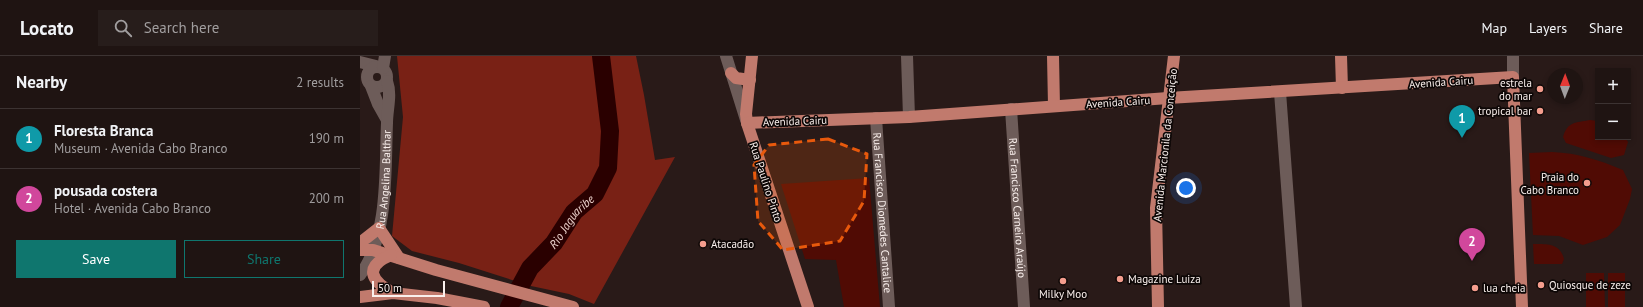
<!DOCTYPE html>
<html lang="en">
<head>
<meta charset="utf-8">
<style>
	body { margin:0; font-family:"PT Sans",sans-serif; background:#271d1b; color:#f1f3f6 }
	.controls { position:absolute; right:12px; top:12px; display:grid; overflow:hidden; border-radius:0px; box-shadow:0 2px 6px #0003 }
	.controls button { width:36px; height:36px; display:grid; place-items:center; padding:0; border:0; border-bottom:1px solid #3c3332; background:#1f1412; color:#f1f3f6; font:20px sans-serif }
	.compass { position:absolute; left:1187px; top:12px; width:36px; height:36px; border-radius:50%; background:#1f1412; box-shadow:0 2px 6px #0003; rotate:1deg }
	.scale { position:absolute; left:12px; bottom:10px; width:73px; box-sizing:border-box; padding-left:4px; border:2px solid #faf0ed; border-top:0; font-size:11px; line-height:14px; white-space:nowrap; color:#faf0ed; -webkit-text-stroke:3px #0d0706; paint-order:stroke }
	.you { position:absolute; left:826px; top:132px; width:14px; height:14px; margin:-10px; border:3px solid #fff; border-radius:50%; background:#1a73e8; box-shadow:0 0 0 6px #1a73e833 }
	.badge { display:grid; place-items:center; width:26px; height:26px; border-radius:50%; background:#0f766e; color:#fff; font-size:13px; font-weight:700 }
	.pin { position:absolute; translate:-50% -33px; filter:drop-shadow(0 1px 2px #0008) }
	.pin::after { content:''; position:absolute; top:21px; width:14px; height:12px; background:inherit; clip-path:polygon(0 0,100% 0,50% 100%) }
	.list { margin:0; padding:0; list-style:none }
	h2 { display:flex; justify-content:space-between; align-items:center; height:52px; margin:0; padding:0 16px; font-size:17px }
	h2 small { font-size:13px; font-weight:400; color:#a19e9f }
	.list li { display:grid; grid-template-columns:26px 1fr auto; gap:12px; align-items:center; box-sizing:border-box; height:60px; padding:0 16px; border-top:1px solid #3c3332 }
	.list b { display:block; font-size:15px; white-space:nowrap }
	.list p { margin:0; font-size:13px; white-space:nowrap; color:#a19e9f }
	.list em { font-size:13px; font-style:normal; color:#a19e9f }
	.actions { display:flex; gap:8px; padding:12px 16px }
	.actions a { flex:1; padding:9px 0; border:1px solid #0f766e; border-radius:0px; text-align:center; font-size:14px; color:#0f766e }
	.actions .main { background:#0f766e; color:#fff }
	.icon { flex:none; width:22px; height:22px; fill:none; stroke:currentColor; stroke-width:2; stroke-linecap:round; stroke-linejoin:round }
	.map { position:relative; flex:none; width:1283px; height:251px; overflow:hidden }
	header { display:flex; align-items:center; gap:24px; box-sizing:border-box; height:56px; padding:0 20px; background:#1f1412; border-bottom:1px solid #3c3332 }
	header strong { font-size:19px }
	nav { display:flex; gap:22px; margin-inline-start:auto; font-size:14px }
	.search { width:280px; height:36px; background:#271d1b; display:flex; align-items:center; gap:10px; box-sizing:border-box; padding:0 14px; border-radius:0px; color:#a19e9f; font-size:15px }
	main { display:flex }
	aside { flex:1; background:#1f1412 }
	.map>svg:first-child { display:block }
</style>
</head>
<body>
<header>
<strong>Locato</strong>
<div class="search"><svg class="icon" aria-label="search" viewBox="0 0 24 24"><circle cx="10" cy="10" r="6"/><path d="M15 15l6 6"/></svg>Search here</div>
<nav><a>Map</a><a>Layers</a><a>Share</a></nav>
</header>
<main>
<aside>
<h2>Nearby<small>2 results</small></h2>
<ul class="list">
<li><span class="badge" style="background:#0f9aa8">1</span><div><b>Floresta Branca</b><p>Museum · Avenida Cabo Branco</p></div><em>190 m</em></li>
<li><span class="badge" style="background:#d1479c">2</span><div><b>pousada costera</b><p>Hotel · Avenida Cabo Branco</p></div><em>200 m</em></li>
</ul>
<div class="actions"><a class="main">Save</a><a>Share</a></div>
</aside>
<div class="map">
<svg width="1283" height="251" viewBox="0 0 1283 251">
	<rect width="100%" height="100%" fill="#291a18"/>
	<g fill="#500b04">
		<path d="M1230,64l8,1v16h27l3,5 -4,13 -13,3 -45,-15 -3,-6c5,-16 12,-14 27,-17z"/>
		<path d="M1192,96c26,1 47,8 71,18l9,19 -2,10 -10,26 -13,12 -24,8 -24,-9 -26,-1 -4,-82z"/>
		<polygon points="509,122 520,251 484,251 476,204 445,203 421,128"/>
		<path d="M1173,188c14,0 27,-1 31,15l-2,5h-28z"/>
		<polygon points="1226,217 1244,217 1245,251 1226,251"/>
		<rect x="1248" y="217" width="17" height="34"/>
	</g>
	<polygon fill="#792115" points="37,0 276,0 284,39 295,104 315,101 234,248 209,238 171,230 99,207 52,195 32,180 43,61"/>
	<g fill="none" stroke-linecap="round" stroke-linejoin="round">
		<path stroke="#2a0000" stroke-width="18" id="s1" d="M149,251l21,-39 24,-25 20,-31 21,-18 13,-26 2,-37 -9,-75"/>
		<g stroke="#6d5c59" stroke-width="12">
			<polyline points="366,0 386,64"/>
			<polyline points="547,0 549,61"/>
			<polyline points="1153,0 1153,21"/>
			<polyline points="0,6 16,10"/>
			<circle cx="17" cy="21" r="10"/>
			<polyline points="23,12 25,0"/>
			<polyline points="11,30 18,48 27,64"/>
			<polyline points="920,36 936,251"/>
			<path id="s2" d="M651,53l13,198"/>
			<path id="s3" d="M516,62l13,189"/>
			<path id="s4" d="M0,219c29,-38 25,-106 27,-152 0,-14 5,-28 0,-42"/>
		</g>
		<g stroke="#c17a6d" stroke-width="12">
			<polyline points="392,0 386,58 387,67 448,251"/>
			<polyline points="693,0 694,50"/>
			<polyline points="981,0 982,32"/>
			<polyline points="371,17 376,22 390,24"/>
			<polyline points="387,67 549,61 808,42 1153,21 1162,251"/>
			<polyline points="0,187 19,172 39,202"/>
			<polyline points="0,194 13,194 76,214 213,251"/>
			<path d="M31,199c-28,12 -20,26 2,38"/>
			<polyline points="0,241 33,237 77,242 124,251"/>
			<polyline points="798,251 796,152 814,0"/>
		</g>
	</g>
	<path fill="#e8590c" fill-opacity="0.2" stroke="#e8590c" stroke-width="3" stroke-dasharray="8 5" stroke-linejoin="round" d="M468,83l39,15 -3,47 -24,40 -57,9 -25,-29 -4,-56 15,-20z"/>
	<g fill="#f49d8d" stroke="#0d0706" stroke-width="1.5">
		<circle cx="1180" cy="33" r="4"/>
		<circle cx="1180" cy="55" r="4"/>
		<circle cx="1227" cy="127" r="4"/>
		<circle cx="343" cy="188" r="4"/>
		<circle cx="760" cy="223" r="4"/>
		<circle cx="703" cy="225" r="4"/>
		<circle cx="1181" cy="229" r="4"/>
		<circle cx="1115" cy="232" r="4"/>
	</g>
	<g text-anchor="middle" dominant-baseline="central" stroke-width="3.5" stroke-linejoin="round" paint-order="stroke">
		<g font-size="11" fill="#faf0ed" stroke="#0d0706">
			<text transform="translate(1081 26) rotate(-4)">Avenida Cairu</text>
			<text transform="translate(758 46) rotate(-4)">Avenida Cairu</text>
			<text transform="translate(435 65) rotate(-2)">Avenida Cairu</text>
			<text transform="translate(805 89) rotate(-84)">Avenida Marcionila da Conceição</text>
			<text stroke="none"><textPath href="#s4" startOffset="100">Rua Angelina Balthar</textPath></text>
			<text transform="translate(406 126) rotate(72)">Rua Paulino Pinto</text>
			<text stroke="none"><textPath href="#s2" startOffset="99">Rua Francisco Carneiro Araújo</textPath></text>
			<text stroke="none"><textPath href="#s3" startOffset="95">Rua Francisco Diomedes Cantalice</textPath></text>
		</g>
		<g font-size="11" fill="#faf0ed" stroke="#0d0706" text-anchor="start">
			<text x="1172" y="27" text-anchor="end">estrela<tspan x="1172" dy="13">do mar</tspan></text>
			<text x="1172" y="55" text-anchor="end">tropical bar</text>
			<text x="1219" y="121" text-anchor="end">Praia do<tspan x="1219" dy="13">Cabo Branco</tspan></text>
			<text x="351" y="188">Atacadão</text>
			<text x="768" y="223">Magazine Luiza</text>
			<text x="1189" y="229">Quiosque de zeze</text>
			<text x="1123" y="232">lua cheia</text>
			<text x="703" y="238" text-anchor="middle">Milky Moo</text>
		</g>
		<g font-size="12" font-style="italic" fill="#edd3cd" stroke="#0d0706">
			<text stroke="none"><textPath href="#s1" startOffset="107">Rio Jaguaribe</textPath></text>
		</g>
	</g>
</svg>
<div class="controls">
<button>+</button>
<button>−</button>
</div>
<svg class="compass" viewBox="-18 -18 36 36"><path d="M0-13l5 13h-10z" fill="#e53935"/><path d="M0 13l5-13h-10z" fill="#a19e9f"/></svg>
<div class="scale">50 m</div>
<div class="you"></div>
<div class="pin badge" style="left:1102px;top:82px;background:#0f9aa8">1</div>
<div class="pin badge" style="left:1112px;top:205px;background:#d1479c">2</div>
</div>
</main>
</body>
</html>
